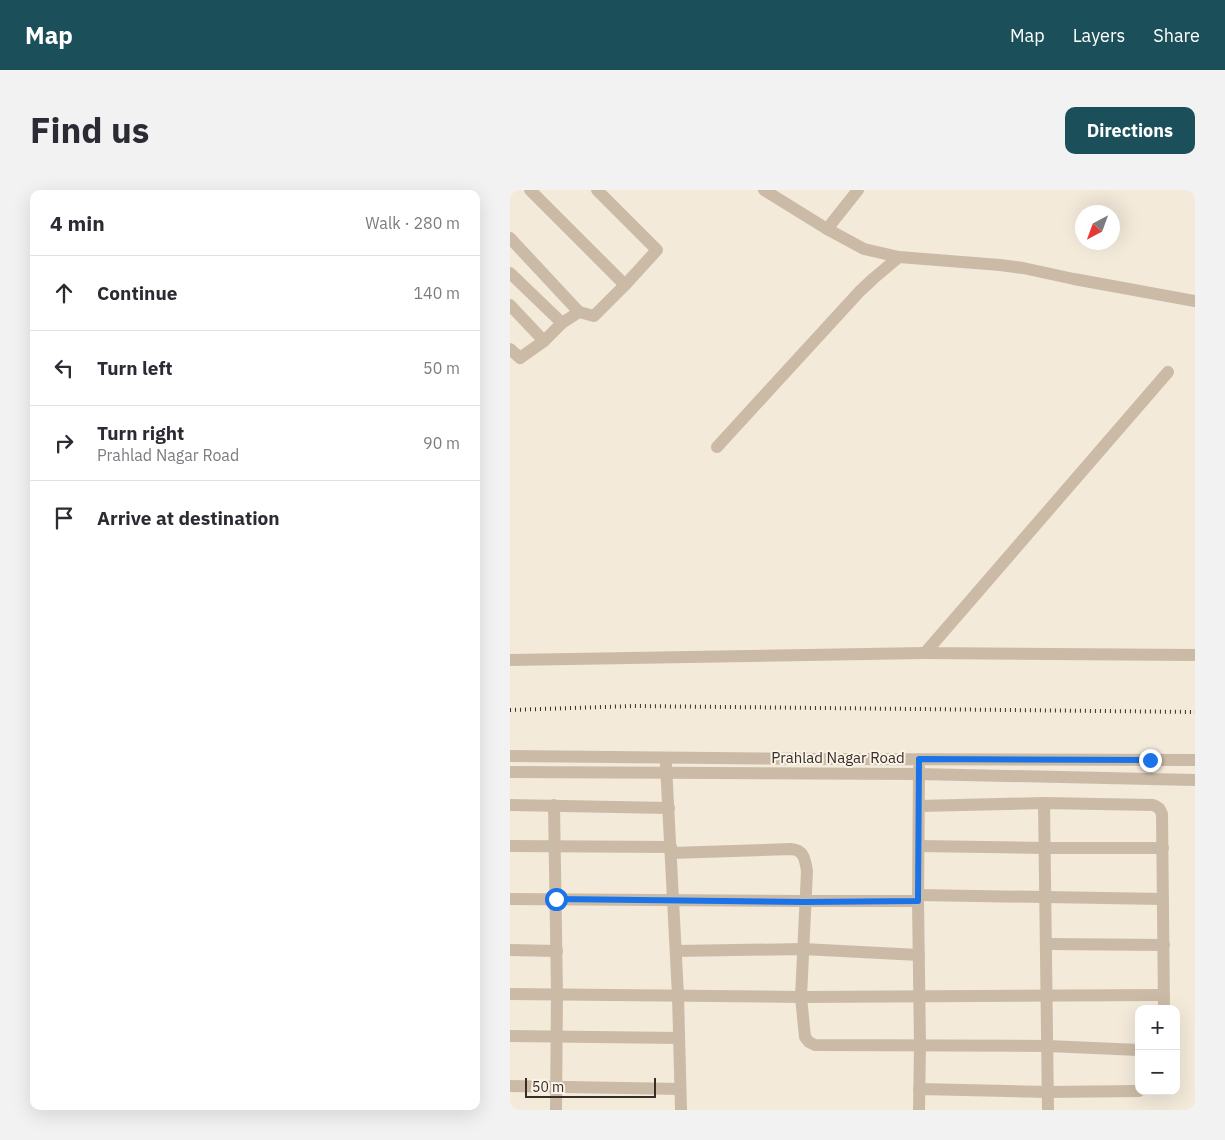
<!DOCTYPE html>
<html lang="en">
<head>
<meta charset="utf-8">
<style>
	body { margin:0; font-family:"IBM Plex Sans",sans-serif; background:#f2f2f3; color:#2b2b33 }
	.controls { position:absolute; right:15px; bottom:15px; display:grid; overflow:hidden; border-radius:10px; box-shadow:0 5px 20px #0002 }
	.controls button { width:45px; height:45px; display:grid; place-items:center; padding:0; border:0; border-bottom:1px solid #e1e1e2; background:#fff; color:#2b2b33; font:25px sans-serif }
	.compass { position:absolute; left:565px; top:15px; width:45px; height:45px; border-radius:50%; background:#fff; box-shadow:0 5px 20px #0002; rotate:221deg }
	.scale { position:absolute; left:15px; bottom:12px; width:131px; box-sizing:border-box; padding-left:5px; border:2px solid #372e27; border-top:0; font-size:14px; line-height:18px; white-space:nowrap; color:#372e27; -webkit-text-stroke:4px #faf3e7; paint-order:stroke }
	.stop { position:absolute; width:15px; height:15px; margin:-11px; border:4px solid #1a73e8; border-radius:50%; background:#fff }
	.stop.end { background:#1a73e8; border-color:#fff; box-shadow:0 1px 5px #0008 }
	.list { margin:0; padding:0; list-style:none }
	h2 { display:flex; justify-content:space-between; align-items:center; height:65px; margin:0; padding:0 20px; font-size:21px }
	h2 small { font-size:16px; font-weight:400; color:#7c7c81 }
	.list li { display:grid; grid-template-columns:32px 1fr auto; gap:15px; align-items:center; box-sizing:border-box; height:75px; padding:0 20px; border-top:1px solid #e1e1e2 }
	.list b { display:block; font-size:19px; white-space:nowrap }
	.list p { margin:0; font-size:16px; white-space:nowrap; color:#7c7c81 }
	.list em { font-size:16px; font-style:normal; color:#7c7c81 }
	.icon { flex:none; width:28px; height:28px; fill:none; stroke:currentColor; stroke-width:2; stroke-linecap:round; stroke-linejoin:round }
	.map { position:relative; flex:none; width:685px; height:920px; overflow:hidden; border-radius:10px }
	header { display:flex; align-items:center; gap:30px; box-sizing:border-box; height:70px; padding:0 25px; background:#1b505a; color:#fff }
	header strong { font-size:24px }
	nav { display:flex; gap:28px; margin-inline-start:auto; font-size:18px }
	.intro { display:flex; align-items:center; justify-content:space-between; box-sizing:border-box; height:120px; padding:0 30px }
	h1 { margin:0; font-size:35px }
	.button { padding:12px 22px; border-radius:10px; background:#1b505a; color:#fff; font-size:18px; font-weight:700 }
	main { display:flex; gap:30px; padding:0 30px }
	aside { flex:1; background:#fff; border-radius:10px; box-shadow:0 5px 20px #0002 }
	.map>svg:first-child { display:block }
</style>
</head>
<body>
<header>
<strong>Map</strong>
<nav><a>Map</a><a>Layers</a><a>Share</a></nav>
</header>
<div class="intro"><h1>Find us</h1><a class="button">Directions</a></div>
<main>
<aside>
<h2>4 min<small>Walk · 280 m</small></h2>
<ul class="list">
<li><svg class="icon" aria-label="ahead" viewBox="0 0 24 24"><path d="M12 20V5M6 11l6-6 6 6"/></svg><div><b>Continue</b></div><em>140 m</em></li>
<li><svg class="icon" aria-label="left" viewBox="0 0 24 24"><path d="M17 20v-9H6M10 6l-5 5 5 5"/></svg><div><b>Turn left</b></div><em>50 m</em></li>
<li><svg class="icon" aria-label="right" viewBox="0 0 24 24"><path d="M7 20v-9h11M14 6l5 5-5 5"/></svg><div><b>Turn right</b><p>Prahlad Nagar Road</p></div><em>90 m</em></li>
<li><svg class="icon" aria-label="arrive" viewBox="0 0 24 24"><path d="M6 21V4h12l-3 4 3 4H6"/></svg><div><b>Arrive at destination</b></div></li>
</ul>
</aside>
<div class="map">
<svg width="685" height="920" viewBox="0 0 685 920">
	<rect width="100%" height="100%" fill="#f3eada"/>
	<g fill="none" stroke-linecap="round" stroke-linejoin="round">
		<g stroke="#cbbba6" stroke-width="12">
			<polyline points="20,0 115,95"/>
			<polyline points="254,0 317,39 354,59 389,67 490,75 513,78 564,89 685,111"/>
			<polyline points="317,39 348,0"/>
			<polyline points="0,48 69,122"/>
			<polyline points="0,83 52,133"/>
			<polyline points="0,115 34,151"/>
			<polyline points="0,159 10,168 34,151 52,133 69,122 84,126 115,95 147,60 87,0"/>
			<polyline points="658,182 415,463 685,465"/>
			<polyline points="207,257 350,101 364,88 389,67"/>
			<polyline points="0,470 415,463"/>
			<polyline points="0,566 316,569 685,570"/>
			<polyline points="156,575 168,806 171,920"/>
			<polyline points="409,578 408,711 410,855 409,920"/>
			<polyline points="0,582 409,584 685,590"/>
			<polyline points="534,613 538,920"/>
			<polyline points="0,615 159,618"/>
			<polyline points="44,615 47,804 46,920"/>
			<path d="M409,616l125,-3 109,2c6,2 7,4 9,9l2,195"/>
			<polyline points="0,656 161,657"/>
			<polyline points="409,656 535,658 653,658"/>
			<path d="M161,663l120,-4c13,1 14,10 16,22l-6,126 4,40 4,5 6,3 233,1 91,4"/>
			<polyline points="408,705 653,709"/>
			<polyline points="0,709 295,711 408,711"/>
			<polyline points="537,754 654,755"/>
			<polyline points="0,760 47,761"/>
			<polyline points="166,761 293,759 409,765"/>
			<polyline points="0,804 291,807 654,805"/>
			<polyline points="0,846 169,848"/>
			<polyline points="0,896 170,899"/>
			<polyline points="409,899 538,902 629,901"/>
		</g>
		<polyline stroke="#372e27" stroke-width="4" stroke-dasharray="1 4" stroke-linecap="butt" points="0,520 124,516 685,522"/>
	</g>
	<g fill="none" stroke-linecap="round" stroke-linejoin="round">
		<polyline stroke="#1a73e8" stroke-width="6" points="46,709 295,712 408,711 409,569 640,570"/>
	</g>
	<g text-anchor="middle" dominant-baseline="central" stroke-width="4" stroke-linejoin="round" paint-order="stroke">
		<g font-size="15" fill="#372e27" stroke="#faf3e7">
			<text x="328" y="567">Prahlad Nagar Road</text>
		</g>
	</g>
</svg>
<div class="controls">
<button>+</button>
<button>−</button>
</div>
<svg class="compass" viewBox="-18 -18 36 36"><path d="M0-13l5 13h-10z" fill="#e53935"/><path d="M0 13l5-13h-10z" fill="#7c7c81"/></svg>
<div class="scale">50 m</div>
<div class="stop" style="left:46px;top:709px"></div>
<div class="stop end" style="left:640px;top:570px"></div>
</div>
</main>
</body>
</html>
